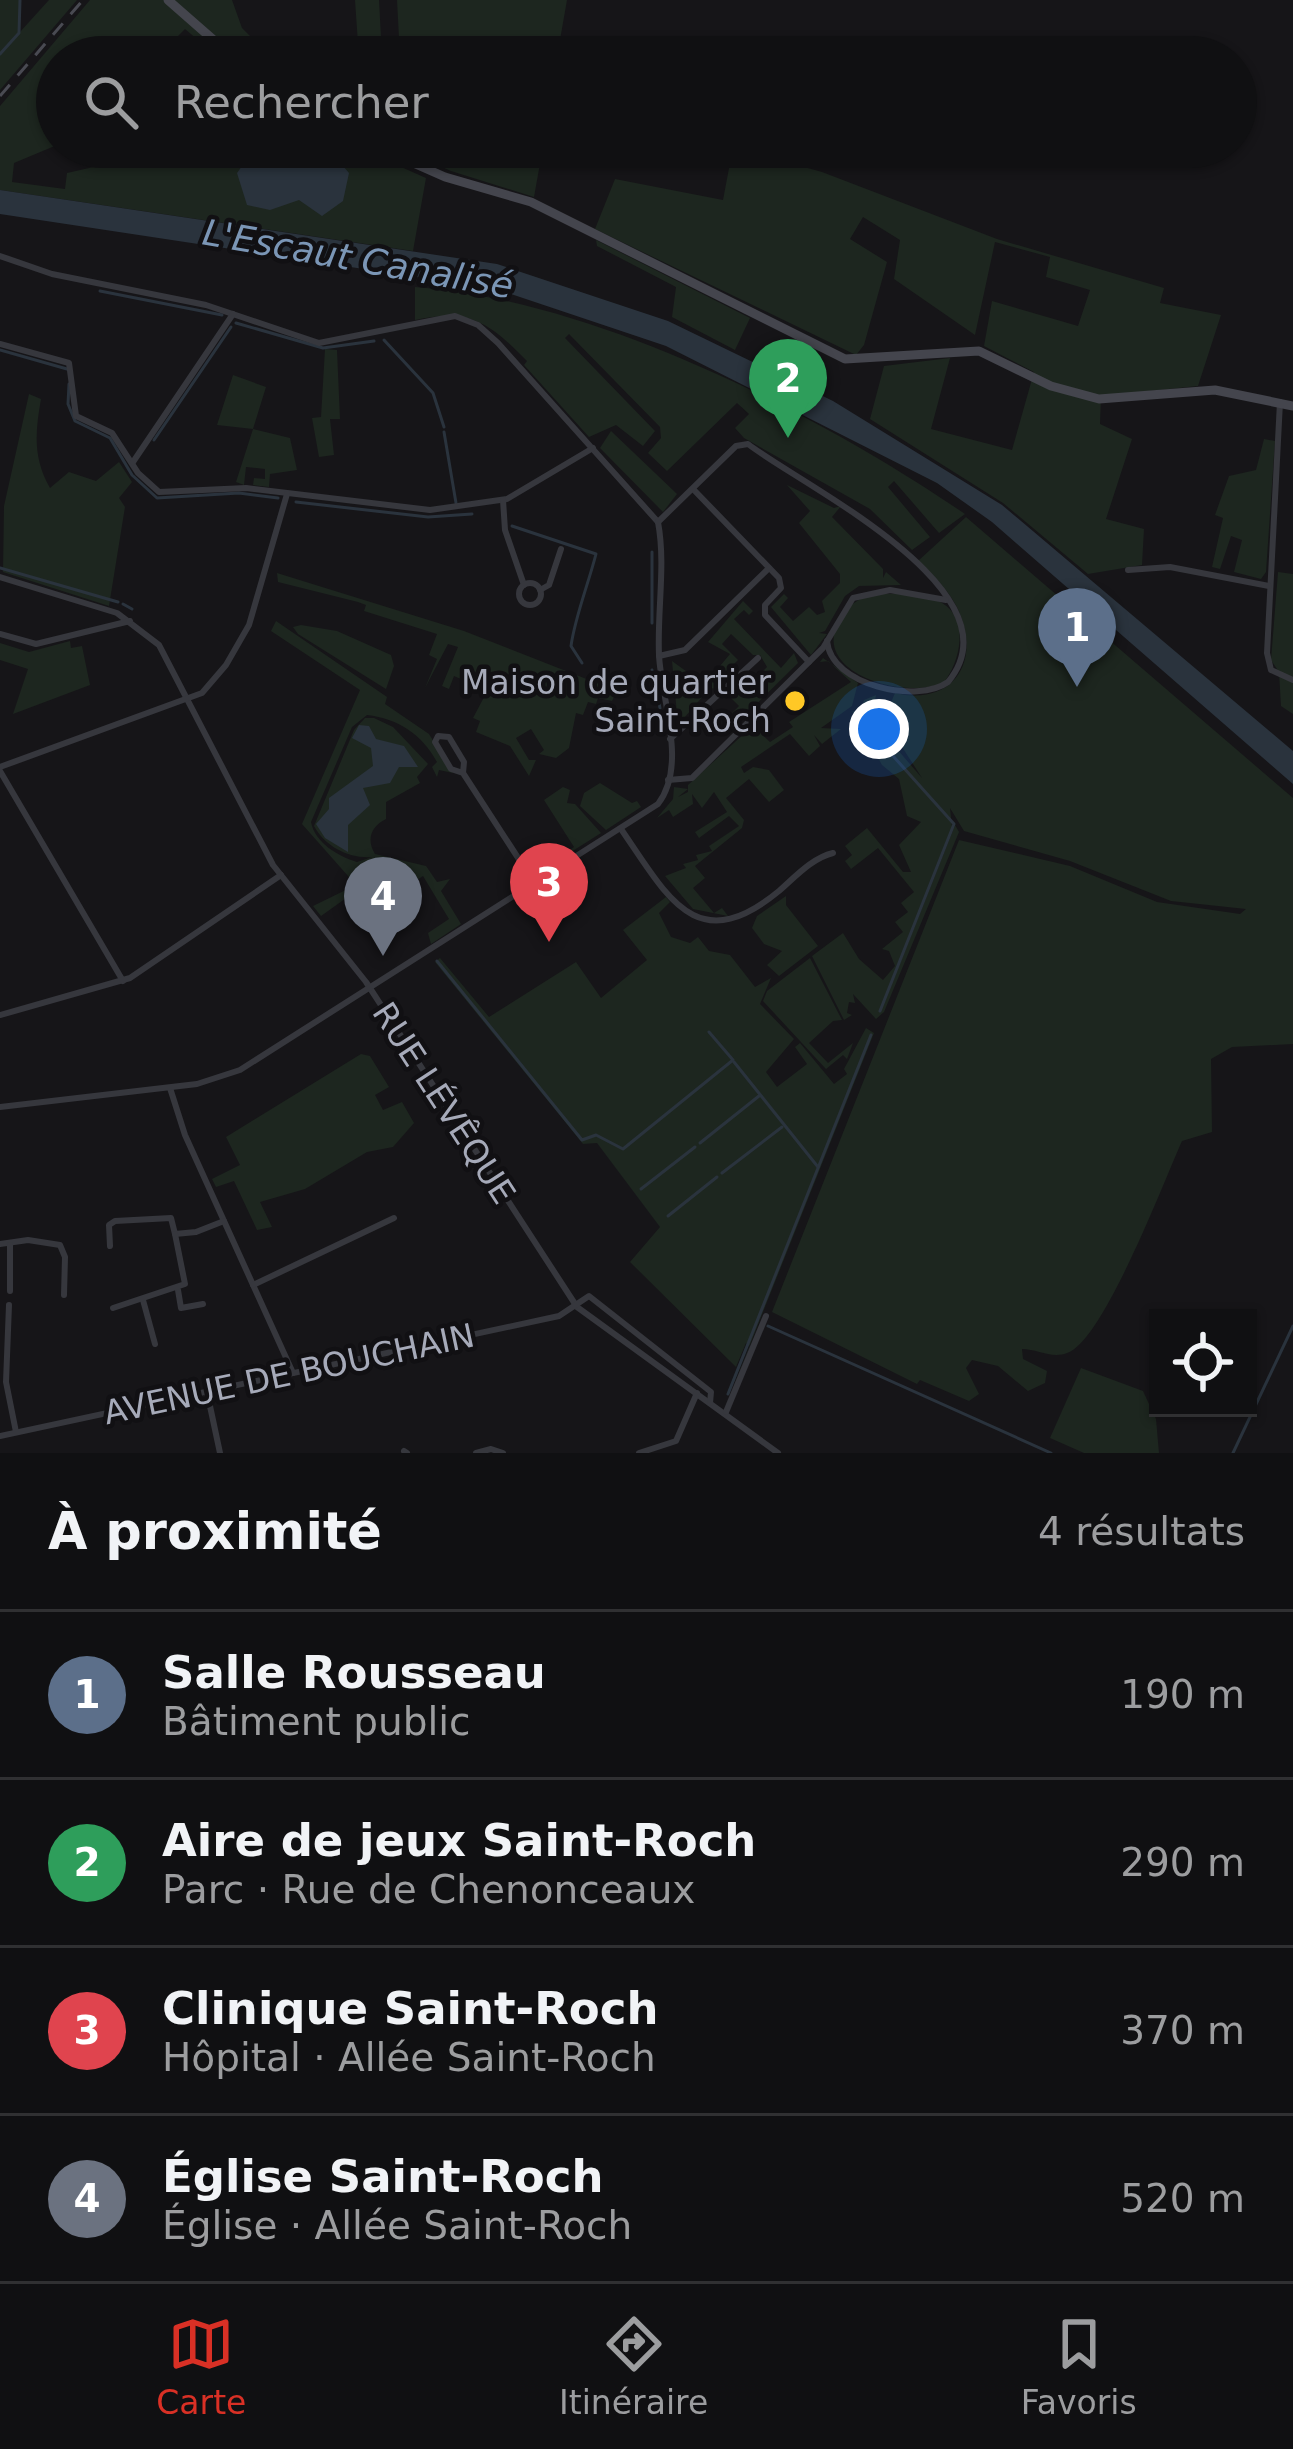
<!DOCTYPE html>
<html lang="fr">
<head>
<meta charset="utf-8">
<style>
	body { margin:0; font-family:"DejaVu Sans",sans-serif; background:#19191b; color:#f1f3f6 }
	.controls { position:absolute; right:36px; bottom:36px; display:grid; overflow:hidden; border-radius:0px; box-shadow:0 3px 9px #0004 }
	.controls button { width:108px; height:108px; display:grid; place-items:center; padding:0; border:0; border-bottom:3px solid #303032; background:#101012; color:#f1f3f6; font:60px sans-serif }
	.you { position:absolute; left:879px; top:729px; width:42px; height:42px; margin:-30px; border:9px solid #fff; border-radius:50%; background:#1a73e8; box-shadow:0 0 0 18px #1a73e833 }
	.badge { display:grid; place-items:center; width:78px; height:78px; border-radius:50%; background:#d93025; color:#fff; font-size:39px; font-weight:700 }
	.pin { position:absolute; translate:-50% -99px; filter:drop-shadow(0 3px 6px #0008) }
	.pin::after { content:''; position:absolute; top:63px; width:42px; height:36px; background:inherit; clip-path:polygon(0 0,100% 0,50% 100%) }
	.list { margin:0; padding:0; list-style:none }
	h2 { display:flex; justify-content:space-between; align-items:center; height:156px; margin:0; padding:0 48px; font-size:51px }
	h2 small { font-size:39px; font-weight:400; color:#9c9d9f }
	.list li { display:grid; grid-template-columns:78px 1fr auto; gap:36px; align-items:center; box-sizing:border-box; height:168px; padding:0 48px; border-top:3px solid #303032 }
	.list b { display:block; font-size:45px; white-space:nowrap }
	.list p { margin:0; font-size:39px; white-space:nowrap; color:#9c9d9f }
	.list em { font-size:39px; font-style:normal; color:#9c9d9f }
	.icon { flex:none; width:66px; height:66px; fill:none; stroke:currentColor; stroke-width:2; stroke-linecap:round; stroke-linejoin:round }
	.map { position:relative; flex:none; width:1293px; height:1453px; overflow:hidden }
	.search { position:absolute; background:#101012; box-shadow:0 3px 9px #0004; left:36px; right:36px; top:36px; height:132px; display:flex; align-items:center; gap:30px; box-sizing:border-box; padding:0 42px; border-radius:66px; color:#9c9d9f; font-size:45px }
	.sheet { height:828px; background:#101012 }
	nav { display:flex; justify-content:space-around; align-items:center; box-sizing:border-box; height:168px; border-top:3px solid #303032; background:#101012; font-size:33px; color:#9c9d9f }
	nav a { display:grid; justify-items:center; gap:6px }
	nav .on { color:#d93025 }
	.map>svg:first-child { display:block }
</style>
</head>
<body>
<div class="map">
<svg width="1293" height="1453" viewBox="0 0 1293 1453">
	<rect width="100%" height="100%" fill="#161518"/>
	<g fill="#1d261f">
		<polygon points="0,0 20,0 20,32 49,0 77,0 0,90"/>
		<polygon points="90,0 232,0 242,28 255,41 358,44 355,0 379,0 382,57 218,57 185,29 157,57 57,57 57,145 14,163 12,182 65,189 67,173 120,161 122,150 154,155 155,147 356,147 426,178 413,251 0,190 0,106"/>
		<polygon points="397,0 567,0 557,57 400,57"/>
		<polygon points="397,147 543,147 534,197 451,171"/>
		<polygon points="733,147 822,172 997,239 1164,288 1160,303 1221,315 1198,386 1101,396 1100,424 1132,439 1106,519 1144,529 1142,565 1088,574 1003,503 870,419 884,366 950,358 931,429 1012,450 1034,372 984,346 992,301 1078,326 1090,290 1046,277 1050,257 995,242 975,335 894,279 900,240 863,217 850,239 887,262 864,345 856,355 595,229 615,179 723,200"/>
		<polygon points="596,240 750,318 735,350 672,317 676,287 597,246"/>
		<path d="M415,287c180,13 402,126 550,227l-26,19 -45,-52 -6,6 42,50 -18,13 -42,-41 -126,-71 -9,-10 14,-14 -12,-11 -70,68 -19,-18 13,-15 -1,-11 -91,-93 -4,4 90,93 -12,15 -27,-21 -27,12 -65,-72 3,-4c-37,-38 -57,-53 -112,-41z"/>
		<polygon points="325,349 337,350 340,419 330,419 334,455 319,457 312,418 321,417"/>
		<polygon points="233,375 266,387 253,429 290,438 297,470 270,474 269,487 253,485 254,478 265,479 265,469 246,467 244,485 236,482 253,429 217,425"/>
		<path d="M29,394l12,5c-6,34 -8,59 9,89l19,-16 27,9 23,-19 13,20 -13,16 6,9 -16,99 -106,-34 1,-66z"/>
		<polygon points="611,431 677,494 663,512 600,448"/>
		<polygon points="1264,439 1275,441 1266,572 1261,579 1234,572 1242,540 1231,536 1220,569 1212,567 1223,518 1215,515 1229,476 1256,470"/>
		<polygon points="787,485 834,508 841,506 832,517 883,569 883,578 886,572 901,585 859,586 845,596 825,631 819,633 827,634 811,655 771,607 784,594 788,598 780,607 793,621 809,607 817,615 825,612 822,601 840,583 840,574 799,523 810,511"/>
		<path d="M966,517l327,281v246l-61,3 -21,12 1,73 -30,9c-18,40 -79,201 -115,212 -15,6 -30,-4 -45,-4l1,10 24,12 -2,12 -17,8 -30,-25 -26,-6 -6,8 13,26 -10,7 -49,-21 -3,4 -145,-72 187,-472 111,26 87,36 83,12 6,-5 -75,-8 -101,-40 -106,-30 -14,-23 2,19 -71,184 74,-186 4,7 -75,180 -8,7 -23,-25 2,9 -6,-1 -2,11 5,2 -8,5 -32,-64 31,-23 16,26 24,21 12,-14 -6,-15 -7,-2 21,-17 -8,-10 13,-10 -7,-9 13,-11 -36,-44 -27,21 -6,-8 7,-6 -7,-9 22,-18 36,44h8l-12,-27 22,-23 -14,-6 -8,-37 -17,-14 -30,-54 8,2 4,-13 12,-5 -4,25 50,58 -38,-59 11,-26c54,13 86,-26 65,-79 -8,-21 -26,-38 -42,-53z"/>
		<polygon points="1278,572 1293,574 1293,714 1281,706 1279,672 1271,660"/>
		<polygon points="277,573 464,631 617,691 612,701 598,698 596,704 588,702 583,715 576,713 569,748 556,758 539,754 544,750 531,729 516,738 529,760 536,760 529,776 510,746 476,732 480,721 473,718 491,684 480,679 482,673 477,672 472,684 454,676 449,689 442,686 458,647 448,644 425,688 437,659 429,655 437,634 364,611 366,605 358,602 278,582"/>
		<path d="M874,594c20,0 50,-2 68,9 28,16 18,59 2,79 -36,19 -132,-8 -106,-59 9,-17 18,-24 36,-29z"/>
		<polygon points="743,601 753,611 749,615 744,610 734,619 781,668 794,653 798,663 732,728 724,721 739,706 730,697 723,699 728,694 734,695 747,676 760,690 768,680 761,673 767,667 760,655 753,655 731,634 722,644 738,660 714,684 718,689 710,688 678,725 672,661 690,674 684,680 693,689 705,684 730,654 708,642"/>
		<path d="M276,621l111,76 -2,7 44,30 24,39 -14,-3 -2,7 -5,-10 5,-5c-16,-29 -39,-43 -70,-47l-15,12 -41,95c4,21 27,34 46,40l15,-5c-21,2 -46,-9 -58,-31l40,-96 11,-12h9l19,9 35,37 -11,13 3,6 -34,19v17c-15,7 -20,21 -11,35l51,12 11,16 13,-3 -9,12 20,33 -30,20 -3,-11 21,-14 -26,-43 -49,33 -18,-18 -35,25 -8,-10 43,-21 -54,-61 58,-134 -89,-59z"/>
		<polygon points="301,625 337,631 391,655 394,666 386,689 298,634 293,627"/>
		<polygon points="70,641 71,648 82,646 90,685 13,714 28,669 0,660 0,643 29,652"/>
		<polygon points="823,658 858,683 852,706 821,728 841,729 822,744 814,735 820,746 809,756 790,734 741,767 744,773 753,767 769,770 784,790 769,802 749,779 726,798 744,820 742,828 695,866 705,878 693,888 714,913 722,908 728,916 693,909 665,876 686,868 683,864 698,860 696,855 712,851 709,846 739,826 729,816 699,838 695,832 727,812 714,792 702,808 692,794 693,804 673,817 669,810 657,818 673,799 674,787 688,789 678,797 688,792 688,785 759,720 756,729 770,742 793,727 789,722 851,682 828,661 820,662"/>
		<polygon points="600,783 632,803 637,801 641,807 606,830 580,806 584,793"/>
		<polygon points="563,787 570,790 567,803 575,804 601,833 549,866 574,847 544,800"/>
		<polygon points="786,896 786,905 818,946 779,976 767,965 782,951 764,944 752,928 757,916"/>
		<polygon points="666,897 670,902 659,913 671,937 690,943 698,937 709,951 730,955 755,987 771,978 760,1004 794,1039 766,1072 777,1087 807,1064 795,1047 800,1043 834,1084 847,1074 844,1069 866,1028 874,1033 730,1395 750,1346 746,1343 736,1367 630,1262 660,1227 597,1143 583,1144 435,962 440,958 489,1017 576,962 601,998 647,960 623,930"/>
		<polygon points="810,958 842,1020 833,1021 809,1043 828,1063 853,1043 847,1059 843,1055 826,1069 763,1001 767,991"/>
		<polygon points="361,1054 370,1056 389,1087 375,1095 383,1110 402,1102 414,1123 393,1147 367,1152 305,1189 260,1202 272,1227 257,1230 234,1181 216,1187 212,1179 240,1165 226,1137"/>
		<polygon points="1081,1368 1143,1391 1156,1419 1159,1453 1084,1453 1050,1438"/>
	</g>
	<g fill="#2a333d">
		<polygon points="256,147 307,147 317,155 336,158 349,173 343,201 322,216 299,200 270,210 247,205 237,173"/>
		<polygon points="0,190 497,264 668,321 833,401 1002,505 1293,751 1293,784 992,522 937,483 666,346 496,289 0,214"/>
		<polygon points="359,725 369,726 376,739 404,746 418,767 399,767 390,783 363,788 370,805 348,825 348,852 325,838 316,824 329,809 329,798 373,766 371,748 352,738"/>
	</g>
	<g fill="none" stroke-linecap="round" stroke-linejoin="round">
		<g stroke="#2a333d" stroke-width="3">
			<polyline points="0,54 19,33 20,0"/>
			<polyline points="100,291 222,315"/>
			<polyline points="236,323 323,348 374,341"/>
			<polyline points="384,340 433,393 444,427"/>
			<polyline points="0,350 67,369"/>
			<polyline points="69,384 68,404 75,421 110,438 132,475 157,498 239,493 278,498"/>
			<polyline points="444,432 456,503"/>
			<polyline points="154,440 231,327"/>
			<polyline points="296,502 428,517 472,514"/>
			<path d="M512,526l84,28c-8,31 -21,63 -25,92l11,17"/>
			<polyline points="0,568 118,602"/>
			<polyline points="123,604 132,609"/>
			<polyline points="652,623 652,552"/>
			<polyline points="652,670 660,708"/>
			<polyline points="437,961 582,1140 596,1135 623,1149 733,1060 709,1032"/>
			<polyline points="880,1011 954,824 885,747"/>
			<polyline points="734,1062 818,1167"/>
			<polyline points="700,1143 759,1096"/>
			<polyline points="722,1173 782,1127"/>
			<polyline points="641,1189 695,1147"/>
			<polyline points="668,1216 717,1177"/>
			<polyline points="768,1326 1051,1453"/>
			<polyline points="728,1394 871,1035"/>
			<polyline points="1233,1453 1293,1326"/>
		</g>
		<g stroke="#36373d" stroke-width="6">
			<polyline points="0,256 52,274 206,305 319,343 455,316 478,325 498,343 658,522"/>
			<polyline points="0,344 69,363 76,416 112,433 138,473 159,492 246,488 430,510 507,499 593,448"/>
			<polyline points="1280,402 1267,653 1271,670 1293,680"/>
			<polyline points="133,462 233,314"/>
			<polyline points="693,489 779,578 781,588 765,605 765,615 809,662"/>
			<polyline points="503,500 505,530 524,585"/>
			<path d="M658,522l78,-76 12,-2c51,40 276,147 200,238 -30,22 -117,4 -121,-41"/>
			<polyline points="1128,570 1170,567 1269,586"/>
			<polyline points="0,577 117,613 159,645 273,865 366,982 577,1307 778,1453"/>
			<circle cx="530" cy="594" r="11"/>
			<polyline points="540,590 549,585 561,549"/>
			<polyline points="0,634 36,644 130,621"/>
			<polyline points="659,656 685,650 769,568"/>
			<polyline points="670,739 758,658"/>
			<polyline points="0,767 202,693 226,665 249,625 287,494"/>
			<polyline points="0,771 123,981"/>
			<polyline points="463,773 451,769 435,742 438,736 449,737 464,762 463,773 535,884"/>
			<polyline points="668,780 692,778 823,648 853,598 890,590 946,600"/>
			<path d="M621,829c47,68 75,130 158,62 16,-14 33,-33 54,-38"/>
			<polyline points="0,1015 130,978 281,875"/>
			<polyline points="170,1088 185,1135 293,1373"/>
			<path d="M0,1107l197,-23 43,-14 418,-266c30,-39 3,-105 1,-149 -2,-44 7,-90 -1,-133"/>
			<polyline points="0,1244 28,1240 60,1245 65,1257 64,1295"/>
			<polyline points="110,1246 109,1225 115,1221 171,1218 175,1234 196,1232 224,1221"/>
			<polyline points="253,1285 394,1218"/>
			<polyline points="178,1290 181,1308 203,1304"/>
			<polyline points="10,1291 10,1245"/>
			<polyline points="143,1300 155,1344"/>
			<polyline points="9,1305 6,1382 16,1432"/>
			<polyline points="113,1308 185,1284 175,1234"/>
			<polyline points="207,1392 220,1453"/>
			<polyline points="726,1412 766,1316"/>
			<polyline points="0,1436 559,1316 589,1296 711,1392 710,1403"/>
			<polyline points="404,1451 407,1453"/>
			<polyline points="476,1453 491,1449 503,1453"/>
			<polyline points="639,1453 676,1441 697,1393"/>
		</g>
		<g stroke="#44454d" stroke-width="9">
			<polyline points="168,0 233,57"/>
			<polyline points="377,147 445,177 531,202 845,359 979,351 1051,386 1099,399 1215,390 1293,406"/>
		</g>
		<polyline stroke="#494a52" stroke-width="3" stroke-dasharray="15 12" stroke-linecap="butt" points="0,96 83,0"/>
	</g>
	<circle fill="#ffc826" stroke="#111013" stroke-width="4.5" cx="795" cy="701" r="12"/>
	<g text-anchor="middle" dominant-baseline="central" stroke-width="9" stroke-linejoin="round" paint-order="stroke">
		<g font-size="33" fill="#a6aab9" stroke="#111013" text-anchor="end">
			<text x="771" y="682">Maison de quartier<tspan x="771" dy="38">Saint-Roch</tspan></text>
		</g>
		<g font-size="33" fill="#a6aab9" stroke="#111013">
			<text transform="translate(444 1103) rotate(57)">RUE LÉVÊQUE</text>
			<text transform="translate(289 1374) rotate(-12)">AVENUE DE BOUCHAIN</text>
		</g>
		<g font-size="36" font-style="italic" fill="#7b96b6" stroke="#111013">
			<text transform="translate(358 259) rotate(10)">L'Escaut Canalisé</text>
		</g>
	</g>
</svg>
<div class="controls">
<button><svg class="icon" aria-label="locate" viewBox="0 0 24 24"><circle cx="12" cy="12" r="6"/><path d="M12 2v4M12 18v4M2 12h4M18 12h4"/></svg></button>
</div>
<div class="you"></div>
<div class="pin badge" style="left:1077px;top:687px;background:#5c6f8a">1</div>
<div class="pin badge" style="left:788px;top:438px;background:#2e9e5b">2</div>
<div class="pin badge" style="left:549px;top:942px;background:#e0444e">3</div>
<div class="pin badge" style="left:383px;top:956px;background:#6b7280">4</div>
<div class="search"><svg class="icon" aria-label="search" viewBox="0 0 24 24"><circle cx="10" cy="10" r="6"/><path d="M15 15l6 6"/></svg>Rechercher</div>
</div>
<section class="sheet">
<h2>À proximité<small>4 résultats</small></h2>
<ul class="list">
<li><span class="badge" style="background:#5c6f8a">1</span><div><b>Salle Rousseau</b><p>Bâtiment public</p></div><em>190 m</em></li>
<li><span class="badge" style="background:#2e9e5b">2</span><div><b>Aire de jeux Saint-Roch</b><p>Parc · Rue de Chenonceaux</p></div><em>290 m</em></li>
<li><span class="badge" style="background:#e0444e">3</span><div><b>Clinique Saint-Roch</b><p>Hôpital · Allée Saint-Roch</p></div><em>370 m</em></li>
<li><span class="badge" style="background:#6b7280">4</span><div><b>Église Saint-Roch</b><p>Église · Allée Saint-Roch</p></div><em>520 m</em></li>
</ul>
</section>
<nav>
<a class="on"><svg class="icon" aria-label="map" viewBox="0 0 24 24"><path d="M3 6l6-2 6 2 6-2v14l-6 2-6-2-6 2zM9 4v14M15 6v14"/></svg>Carte</a>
<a><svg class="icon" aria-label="directions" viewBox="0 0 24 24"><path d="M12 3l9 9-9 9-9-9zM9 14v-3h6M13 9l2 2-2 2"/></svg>Itinéraire</a>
<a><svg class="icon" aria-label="saved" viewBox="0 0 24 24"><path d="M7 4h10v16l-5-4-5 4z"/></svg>Favoris</a>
</nav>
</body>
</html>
